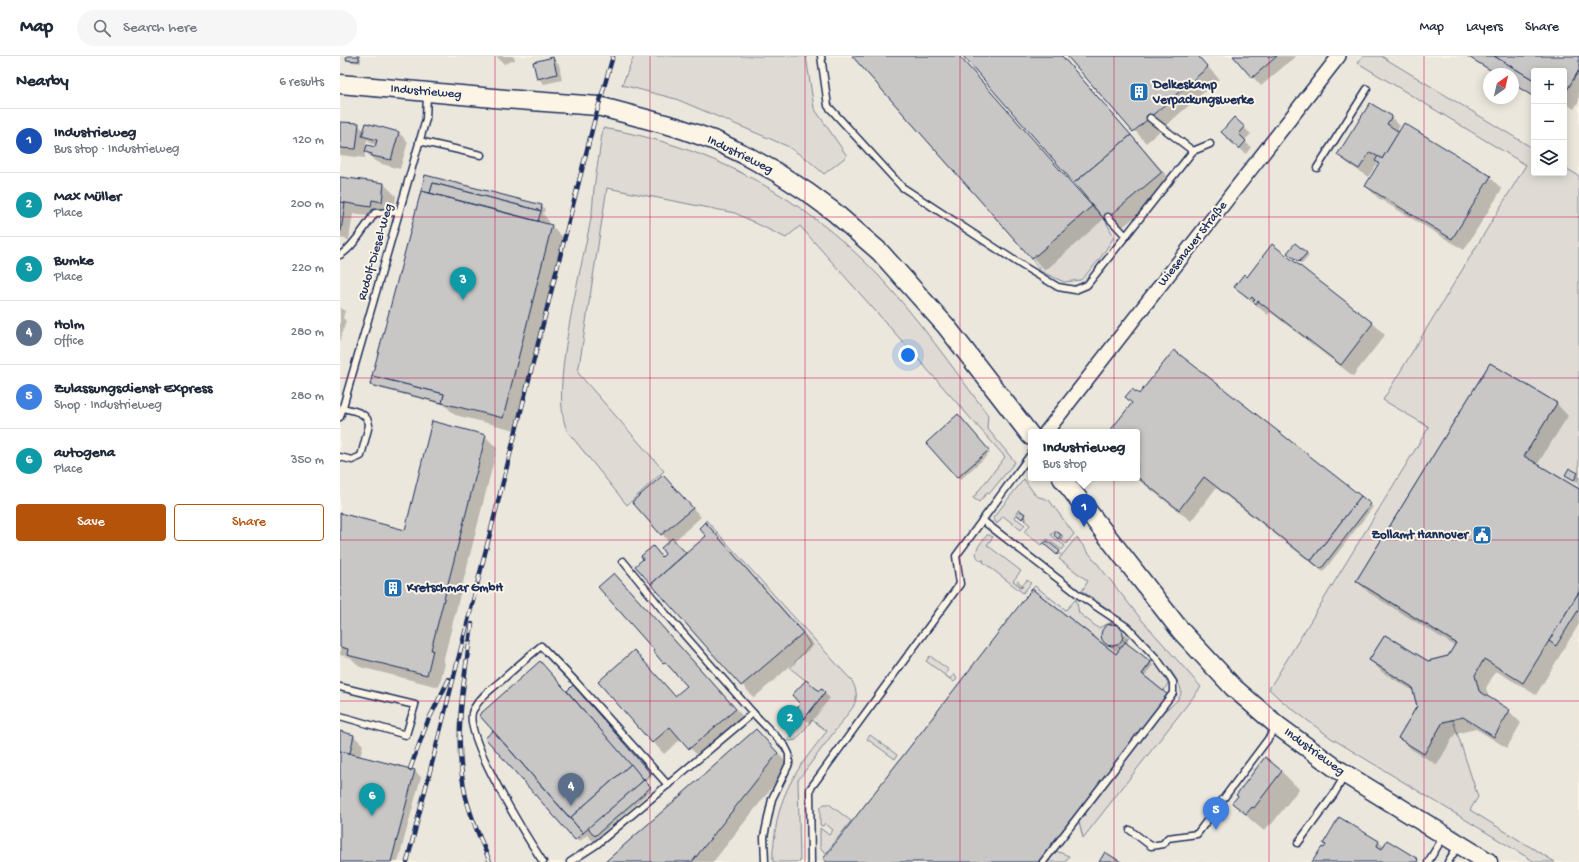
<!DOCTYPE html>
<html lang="en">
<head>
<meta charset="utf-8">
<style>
	body { margin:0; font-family:"Gochi Hand",sans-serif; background:#f6f6f7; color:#1f2937 }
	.controls { position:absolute; right:12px; top:12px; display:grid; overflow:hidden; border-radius:4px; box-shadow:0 2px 10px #0003 }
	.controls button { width:36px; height:36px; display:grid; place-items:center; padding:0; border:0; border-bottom:1px solid #e0e1e3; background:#fff; color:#1f2937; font:20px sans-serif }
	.compass { position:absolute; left:1143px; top:12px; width:36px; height:36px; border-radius:50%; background:#fff; box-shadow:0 2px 10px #0003; rotate:34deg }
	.you { position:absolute; left:568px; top:299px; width:14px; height:14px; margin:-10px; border:3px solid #fff; border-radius:50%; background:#1a73e8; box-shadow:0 0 0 6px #1a73e833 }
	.badge { display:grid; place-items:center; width:26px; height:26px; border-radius:50%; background:#b45309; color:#fff; font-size:13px; font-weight:700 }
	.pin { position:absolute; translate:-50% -33px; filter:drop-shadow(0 1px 2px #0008) }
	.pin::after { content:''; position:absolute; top:21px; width:14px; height:12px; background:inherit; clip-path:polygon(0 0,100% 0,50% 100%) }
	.popup { position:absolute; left:688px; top:373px; width:112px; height:52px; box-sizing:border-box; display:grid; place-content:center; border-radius:4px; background:#fff; filter:drop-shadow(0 1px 3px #0005); font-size:13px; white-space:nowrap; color:#747a83 }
	.popup b { font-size:15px; color:#1f2937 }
	.popup::after { content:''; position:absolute; left:50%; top:100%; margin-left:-8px; border:8px solid transparent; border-top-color:#fff }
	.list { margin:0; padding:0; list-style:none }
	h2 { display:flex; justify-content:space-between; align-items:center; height:52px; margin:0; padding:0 16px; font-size:17px }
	h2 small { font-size:13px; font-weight:400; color:#747a83 }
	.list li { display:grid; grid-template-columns:26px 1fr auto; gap:12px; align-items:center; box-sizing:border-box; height:64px; padding:0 16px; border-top:1px solid #e0e1e3 }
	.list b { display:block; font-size:15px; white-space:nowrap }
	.list p { margin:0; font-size:13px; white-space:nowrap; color:#747a83 }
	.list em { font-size:13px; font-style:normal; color:#747a83 }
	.actions { display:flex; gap:8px; padding:12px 16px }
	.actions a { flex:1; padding:9px 0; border:1px solid #b45309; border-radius:4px; text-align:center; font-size:14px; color:#b45309 }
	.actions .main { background:#b45309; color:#fff }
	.icon { flex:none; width:22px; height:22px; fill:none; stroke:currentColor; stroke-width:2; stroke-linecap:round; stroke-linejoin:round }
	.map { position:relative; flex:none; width:1239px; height:806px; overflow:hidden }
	header { display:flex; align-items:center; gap:24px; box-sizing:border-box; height:56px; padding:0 20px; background:#fff; border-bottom:1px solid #e0e1e3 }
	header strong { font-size:19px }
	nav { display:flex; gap:22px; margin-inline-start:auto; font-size:14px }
	.search { width:280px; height:36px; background:#f6f6f7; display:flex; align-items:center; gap:10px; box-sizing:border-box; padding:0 14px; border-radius:22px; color:#747a83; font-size:15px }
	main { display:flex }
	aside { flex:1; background:#fff }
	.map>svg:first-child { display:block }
</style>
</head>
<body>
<header>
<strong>Map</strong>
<div class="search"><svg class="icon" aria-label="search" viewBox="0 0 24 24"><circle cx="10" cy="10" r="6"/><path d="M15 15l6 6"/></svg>Search here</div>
<nav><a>Map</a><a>Layers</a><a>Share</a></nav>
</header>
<main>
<aside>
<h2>Nearby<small>6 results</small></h2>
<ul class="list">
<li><span class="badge" style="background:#1a4fb4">1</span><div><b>Industrieweg</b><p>Bus stop · Industrieweg</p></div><em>120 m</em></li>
<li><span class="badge" style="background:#0f9aa8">2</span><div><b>Max Müller</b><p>Place</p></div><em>200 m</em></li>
<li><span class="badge" style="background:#0f9aa8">3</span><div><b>Bumke</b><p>Place</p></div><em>220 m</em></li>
<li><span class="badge" style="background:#5c6f8a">4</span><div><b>Holm</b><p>Office</p></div><em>280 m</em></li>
<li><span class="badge" style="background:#3f7fe0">5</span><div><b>Zulassungsdienst Express</b><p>Shop · Industrieweg</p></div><em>280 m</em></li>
<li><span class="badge" style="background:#0f9aa8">6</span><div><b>autogena</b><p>Place</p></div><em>350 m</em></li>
</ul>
<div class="actions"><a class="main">Save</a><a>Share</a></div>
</aside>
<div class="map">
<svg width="1239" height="806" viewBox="0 0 1239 806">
	<rect width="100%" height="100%" fill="#fcf5e5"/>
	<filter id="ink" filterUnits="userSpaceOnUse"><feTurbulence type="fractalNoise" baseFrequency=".025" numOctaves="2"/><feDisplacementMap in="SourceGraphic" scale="8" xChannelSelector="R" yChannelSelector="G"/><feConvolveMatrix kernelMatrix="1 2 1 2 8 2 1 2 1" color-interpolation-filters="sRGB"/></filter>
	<g filter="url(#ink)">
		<path fill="#ece7dc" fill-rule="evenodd" d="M0,0h1239v806h-1239zM1194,15h30v102h-30zM1149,18h24v24h-24zM691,376h106v46h-106z"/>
		<g fill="#dfdbd4" stroke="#7d8599">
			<polygon points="294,0 466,0 474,52 507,100 484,118 468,104 447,90 336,43 282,29"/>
			<polygon points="1023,0 1041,0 1194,93 1194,117 1224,117 1224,111 1239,120 1239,433 1184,400 1217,347 1150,307 1016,525 1116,587 1108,600 1088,605 1045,579 1029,604 1072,631 1077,650 1058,682 1084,697 1103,666 1113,664 1138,741 1130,754 1215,806 1195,806 991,682 943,646 929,633 1089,371 1043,344 1186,109 1018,7"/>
			<path d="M263,72c108,18 199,68 275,147 40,43 75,93 110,140l-1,13 28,34 -26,32 -2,-1 -8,9 -6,-4 32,-41 -205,-231 -14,12 -51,-25 -128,-25 -29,185 86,98 -37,34 -59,-73c-21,-37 15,-168 23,-214 2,-10 2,-20 3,-30 3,-20 6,-40 9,-60z"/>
			<polygon points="752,150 765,164 774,181 759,204 741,224 724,226 700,215 692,203"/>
			<polygon points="684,423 696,440 709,444 734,478 726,488 720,483 723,480 715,474 711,479 725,490 722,494 707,483 701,489 684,476 690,469 684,464 686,462 683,461 685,458 680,454 674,461 685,469 681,474 663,460 657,468 653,462"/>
			<path d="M366,464l146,161c5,10 6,16 1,26l-55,73 2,82h-27c-1,-9 1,-19 2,-28 5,-44 25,-69 52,-103l-15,-11 -16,20 -6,1 -2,-1 37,-48 -4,-3 -2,2 -29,-23 20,-23 -7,-12 -18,-21 -80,-90z"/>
			<path d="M647,479h2l4,2 -6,8 34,26 -8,10 8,6 6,-7 4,3 -8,10 -40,-31 1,-2h-2l-1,1c-11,-8 0,-18 6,-26z"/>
			<path d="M737,482l64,81 60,68 -118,151 -4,-16 85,-111c6,-4 15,-10 17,-18 3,-13 -40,-58 -51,-67 -15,-13 -32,-24 -48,-35l6,-10 -29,-22 16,-20z"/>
			<path d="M695,530l31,24 10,-11 3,14 19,15 14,-6h3l15,13 -5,7 -3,-3 1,-6 -5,-7 -8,-2c-15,6 -8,25 7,21l3,3 -4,6 -84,-65z"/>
			<polygon points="590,600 609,614 605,619 610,623 614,618 617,623 614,626 586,605"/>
			<polygon points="813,604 819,611 828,628 823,635 802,618"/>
			<polygon points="530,679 557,699 555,703 527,683"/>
			<polygon points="484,748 489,748 511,765 486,797 480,792 480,772 489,779 493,774 485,767 483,770 480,769 480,752"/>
			<polygon points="716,795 729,800 725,806 708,806"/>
		</g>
		<g fill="#0003" fill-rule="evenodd">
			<polygon points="8,0 19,0 21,2 21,7 10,6 7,3"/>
			<polygon points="156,0 173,0 175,4 164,8"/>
			<polygon points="514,0 619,0 742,139 744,138 625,0 722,0 834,128 778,175 765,162 705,215"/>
			<polygon points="729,0 858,0 879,23 806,87"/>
			<polygon points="894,0 956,0 921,30"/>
			<polygon points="1127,0 1239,0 1239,45 1234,53 1224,46 1224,15 1194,15 1194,41 1173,28 1173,18 1157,18"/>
			<polygon points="213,2 219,8 222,24 204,28 198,22"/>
			<polygon points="1051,61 1060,70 1056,75 1150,121 1162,133 1124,194 1038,142 1026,130 1040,108 1038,106 1028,121 1007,107 998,98"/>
			<polygon points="894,62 911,78 904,85 911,91 906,98 888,82"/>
			<path d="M0,67l18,1 6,7 2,-7 33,9 9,9 -8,27 -18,-5 -7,-3 -10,-10v7l-25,-3zM27,83l5,5 4,1 -1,4 -9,-3z"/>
			<polygon points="86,121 202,150 205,153 203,158 209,165 208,169 211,170 223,181 175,374 115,359 105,349 34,331 31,329"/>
			<polygon points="0,122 44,128 56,140 54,157 43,156 42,162 13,158 9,184 0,182"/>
			<polygon points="933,189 1033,267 1045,279 1013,320 930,256 928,259 908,243 896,231 907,222"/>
			<polygon points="966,197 969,200 962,208 951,199"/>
			<polygon points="0,252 5,255 3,262 6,265 0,285"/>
			<polygon points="833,295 1033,451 983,516 876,432 851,465 796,422 797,376 770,376"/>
			<polygon points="1151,308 1217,348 1228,360 1197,409 1239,434 1239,568 1196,639 1156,615 1146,632 1149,643 1169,655 1181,667 1167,692 1136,673 1115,678 1097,709 1071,693 1059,681 1078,651 1075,636 1042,616 1030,604 1088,606 1109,601 1115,590 1029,537 1017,525"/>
			<polygon points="620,362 650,397 620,424 617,421"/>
			<polygon points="145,380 157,392 103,606 105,607 99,631 20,611 11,602 0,599 0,458 66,475"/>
			<polygon points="1237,418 1239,422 1237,426 1229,421"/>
			<polygon points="332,429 361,461 334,485 346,498 367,480 365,468 474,589 414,642 297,510 322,502 327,498 329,486 294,446"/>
			<polygon points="680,455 687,462 685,465 680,461"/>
			<polygon points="720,480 723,482 721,484 718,481"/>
			<polygon points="708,491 719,495 722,498 720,500"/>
			<polygon points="274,518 407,665 362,704 341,683 324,698 313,686 294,595 336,641 348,630 324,606 316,594"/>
			<polygon points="678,524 684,530 682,532 676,526"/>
			<polygon points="768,570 775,570 788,581 788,589 813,609 804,621 827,639 702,806 487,806 776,599 779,595 775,595 763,584 763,576"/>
			<polygon points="200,606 227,636 233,631 236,633 312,721 306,726 312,734 253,785 247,779 239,786 147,682 155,675"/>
			<polygon points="481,634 490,642 470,668 457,654"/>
			<polygon points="459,664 462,667 458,672 454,669"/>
			<polygon points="0,676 14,680 23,689 20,701 75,715 81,721 58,806 0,806"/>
			<polygon points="428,686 449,710 373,806 267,806"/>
			<polygon points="925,703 942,716 959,733 931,769 930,768 924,775 911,764 893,747"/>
			<polygon points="999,763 1039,786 1044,791 1047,785 1080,806 973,806 985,793"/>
		</g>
		<g fill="#c8c7c6" stroke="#1b2f5e">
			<polygon points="7,0 19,0 19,5 6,4"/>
			<polygon points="512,0 619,0 752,150 692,203"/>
			<polygon points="623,0 722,0 791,79 734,127"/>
			<polygon points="727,0 858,0 868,11 793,76"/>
			<polygon points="893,0 937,0 912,22"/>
			<polygon points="1127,0 1154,0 1194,24 1194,41 1173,28 1173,18 1157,18"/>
			<polygon points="1154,0 1239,0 1239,14 1224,39 1224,15 1194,15 1194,24"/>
			<polygon points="213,1 217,18 197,23 193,6"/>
			<polygon points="1030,47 1052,60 1047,68 1059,76 1042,103 1030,96 1019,113 997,99"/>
			<polygon points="894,61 905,71 899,78 906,85 899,93 881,76"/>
			<polygon points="0,66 19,67 16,93 0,92"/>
			<polygon points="26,67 59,76 51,104 32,100 32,98 25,96 27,89 35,91 37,84 22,80"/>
			<polygon points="1064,67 1151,120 1112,183 1025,130 1039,107 1035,105 1038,100 1042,103"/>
			<polygon points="791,79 822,116 765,164 734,127"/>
			<polygon points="85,119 202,149 201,155 93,127 90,137 81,135"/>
			<polygon points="0,121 44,127 42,146 32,144 31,151 0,146"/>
			<polygon points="93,127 201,155 198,165 90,137"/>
			<polygon points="81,135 212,169 163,362 102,347 104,338 32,320"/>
			<polygon points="0,146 5,147 1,175 0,175"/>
			<polygon points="955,187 967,197 959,206 947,197"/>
			<polygon points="932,188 1033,267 1001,309 918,245 916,248 913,245 915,244 912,241 910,243 894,231 904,218 907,221"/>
			<polygon points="834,294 1021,440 971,505 864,421 839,454 797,421 797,376 769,376 792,347 785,341 792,333 799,338"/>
			<polygon points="1150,307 1217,347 1184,400 1239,433 1239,536 1183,627 1144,603 1135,619 1139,635 1170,654 1154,681 1123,661 1103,666 1084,698 1058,682 1077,650 1072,631 1029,604 1045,579 1088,605 1108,600 1116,587 1016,525"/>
			<polygon points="32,320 104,338 102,347 30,329"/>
			<polygon points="618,358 649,394 617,422 586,387"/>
			<polygon points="92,365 146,379 91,594 93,594 87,619 7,599 8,593 0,591 0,457 65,474"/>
			<polygon points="1229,412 1238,417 1234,424 1225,419"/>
			<polygon points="323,419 353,452 321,479 292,446"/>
			<polygon points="1021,440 1031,448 981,513 971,505"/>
			<polygon points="679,454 685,458 682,463 676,458"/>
			<polygon points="365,466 463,577 401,630 311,528 366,480 359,472"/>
			<polygon points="716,475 721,479 718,483 714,479"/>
			<polygon points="332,482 346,497 311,528 295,510 303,503 301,500 313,490 322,501 325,498 321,492"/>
			<polygon points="707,485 720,495 717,499 704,488"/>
			<polygon points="274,517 396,653 349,693 330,671 312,687 258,626 294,594 335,640 347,630 325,606 323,607 313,595 314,594 258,531"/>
			<polygon points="692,533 776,598 785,586 801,598 811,606 802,618 828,639 698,806 487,806 483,803"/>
			<polygon points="1239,536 1239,553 1216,590 1209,585"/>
			<circle cx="772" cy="579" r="11"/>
			<polygon points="200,605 291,708 230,762 139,659"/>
			<polygon points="466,624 479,635 481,632 485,636 464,663 456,654 460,648 452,639"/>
			<polygon points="233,629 311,718 304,724 227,635"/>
			<polygon points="455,660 460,664 455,670 450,667"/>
			<polygon points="416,673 438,697 352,806 265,806"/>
			<polygon points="0,675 14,679 10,697 0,695"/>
			<polygon points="153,675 243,777 235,784 145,682"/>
			<polygon points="0,695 75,714 51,806 0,806"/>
			<polygon points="925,701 942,715 914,752 912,751 906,758 892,747 898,740 896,739"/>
			<polygon points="291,708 304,724 243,777 230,762"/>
			<polygon points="304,724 311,731 255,780 248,772"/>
			<polygon points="999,761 1039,785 1037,790 1042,793 1047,784 1078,803 1077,806 972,806 982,791 984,792 986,789 983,788"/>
			<polygon points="765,796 781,806 759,806"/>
		</g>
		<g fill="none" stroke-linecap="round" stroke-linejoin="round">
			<defs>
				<g id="lane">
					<polyline points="481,0 488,50 562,131 683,210 718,231 735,234 747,229 853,95 870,88"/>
					<polyline points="810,62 853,95"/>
					<polyline points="79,85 141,99"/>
					<polyline points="977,112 1027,33"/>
					<polyline points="768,161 786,180"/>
					<path d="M0,199c12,-6 27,-31 35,-42l24,-1"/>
					<polyline points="0,361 86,63 87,38"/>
					<path d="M0,401l12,3 9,-4 8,-31c-1,-13 -16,-14 -26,-17"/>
					<polyline points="642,464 739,539 787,571 817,603 833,626 833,637 703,806"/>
					<polyline points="283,505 326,558 413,657 445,690 449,698 449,708 432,743 424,781 425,806"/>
					<polyline points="0,631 75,649 66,679 0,660"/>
					<polyline points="790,774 811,790 823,788 828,782 857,778 937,671"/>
					<polyline points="958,787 994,738 1005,719"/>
					<path d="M203,806c-15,-23 -82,-128 -70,-152 7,-13 18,-21 29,-30 13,-12 26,-23 39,-34l34,35 93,104"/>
					<polyline points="230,806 256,789 413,657"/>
					<polyline points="471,806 470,733 620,528 616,500 691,398"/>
					<polyline points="1088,806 1104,780"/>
					<polyline points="1108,806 1118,790"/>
				</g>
				<polyline id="street" points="706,376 999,0"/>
				<g id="secondary">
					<polyline points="0,28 165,43 258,50 336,71 376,85 407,100 436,116 467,136 494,156 540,196 606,270 691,380"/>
					<polyline points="722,422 841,575 894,632 938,670 997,713 1148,806"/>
				</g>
			</defs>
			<use href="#lane" stroke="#1b2f5e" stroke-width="9"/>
			<use href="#street" stroke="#1b2f5e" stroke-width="16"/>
			<use href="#secondary" stroke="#1b2f5e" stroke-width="21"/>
			<use href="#lane" stroke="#fcf5e5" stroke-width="6"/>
			<use href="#street" stroke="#fcf5e5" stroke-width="13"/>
			<use href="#secondary" stroke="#fcf5e5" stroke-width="18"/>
			<defs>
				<g id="rail">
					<path d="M132,568c-8,56 -19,113 -7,169 5,24 16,47 25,69"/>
					<polyline points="70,713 87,667 109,623"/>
					<polyline points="67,806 254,66 273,0"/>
				</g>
			</defs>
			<use href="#rail" stroke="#1b2f5e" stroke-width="4.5"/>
			<use href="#rail" stroke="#fcf5e5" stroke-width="3" stroke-dasharray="9" stroke-linecap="butt"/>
		</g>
	</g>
	<path fill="none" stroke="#c2185b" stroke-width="1" stroke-opacity="0.55" d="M155,0v806M310,0v806M465,0v806M620,0v806M774,0v806M929,0v806M1084,0v806M0,161h1239M0,322h1239M0,484h1239M0,645h1239"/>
	<defs>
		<symbol id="building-square" viewBox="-11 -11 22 22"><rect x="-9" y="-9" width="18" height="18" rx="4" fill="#1f6fb2" stroke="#fcf5e5"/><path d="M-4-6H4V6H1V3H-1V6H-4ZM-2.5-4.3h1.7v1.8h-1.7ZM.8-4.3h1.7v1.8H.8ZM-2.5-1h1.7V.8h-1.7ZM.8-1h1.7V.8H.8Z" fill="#fff"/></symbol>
		<symbol id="civic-square" viewBox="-11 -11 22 22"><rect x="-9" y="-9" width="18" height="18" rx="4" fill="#1f6fb2" stroke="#fcf5e5"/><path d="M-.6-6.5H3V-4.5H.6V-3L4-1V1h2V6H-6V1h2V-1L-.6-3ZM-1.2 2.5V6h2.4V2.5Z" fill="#fff"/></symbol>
	</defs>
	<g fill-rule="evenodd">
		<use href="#building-square" x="788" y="25" width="22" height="22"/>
		<use href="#civic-square" x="1131" y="468" width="22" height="22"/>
		<use href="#building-square" x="42" y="521" width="22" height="22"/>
	</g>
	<g text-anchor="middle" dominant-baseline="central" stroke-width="4" stroke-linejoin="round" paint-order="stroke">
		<g font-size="13" font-weight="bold" fill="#1b2f5e" stroke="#fcf5e5" text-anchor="start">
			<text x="813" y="29">Delkeskamp<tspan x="813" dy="15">Verpackungswerke</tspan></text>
			<text x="1128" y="479" text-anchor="end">Zollamt Hannover</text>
			<text x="67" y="532">Kretschmar GmbH</text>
		</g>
		<g font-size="13" fill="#1b2f5e" stroke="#fcf5e5">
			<text transform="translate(86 36) rotate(5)">Industrieweg</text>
			<text transform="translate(400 99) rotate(26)">Industrieweg</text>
			<text transform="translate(853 188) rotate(-52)">Wiesenauer Straße</text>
			<text transform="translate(36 196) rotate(-74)">Rudolf-Diesel-Weg</text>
			<text transform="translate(974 696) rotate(36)">Industrieweg</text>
		</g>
	</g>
</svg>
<div class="controls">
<button>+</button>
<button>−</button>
<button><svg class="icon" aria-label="layers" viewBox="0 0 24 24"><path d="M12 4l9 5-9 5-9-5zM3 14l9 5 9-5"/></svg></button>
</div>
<svg class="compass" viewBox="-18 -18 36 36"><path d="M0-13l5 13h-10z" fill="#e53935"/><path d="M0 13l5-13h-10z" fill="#747a83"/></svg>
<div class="you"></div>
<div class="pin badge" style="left:744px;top:471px;background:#1a4fb4">1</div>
<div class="popup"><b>Industrieweg</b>Bus stop</div>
<div class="pin badge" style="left:450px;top:682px;background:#0f9aa8">2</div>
<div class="pin badge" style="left:123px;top:244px;background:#0f9aa8">3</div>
<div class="pin badge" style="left:231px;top:750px;background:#5c6f8a">4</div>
<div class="pin badge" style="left:876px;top:774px;background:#3f7fe0">5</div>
<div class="pin badge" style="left:32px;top:760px;background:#0f9aa8">6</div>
</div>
</main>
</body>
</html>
